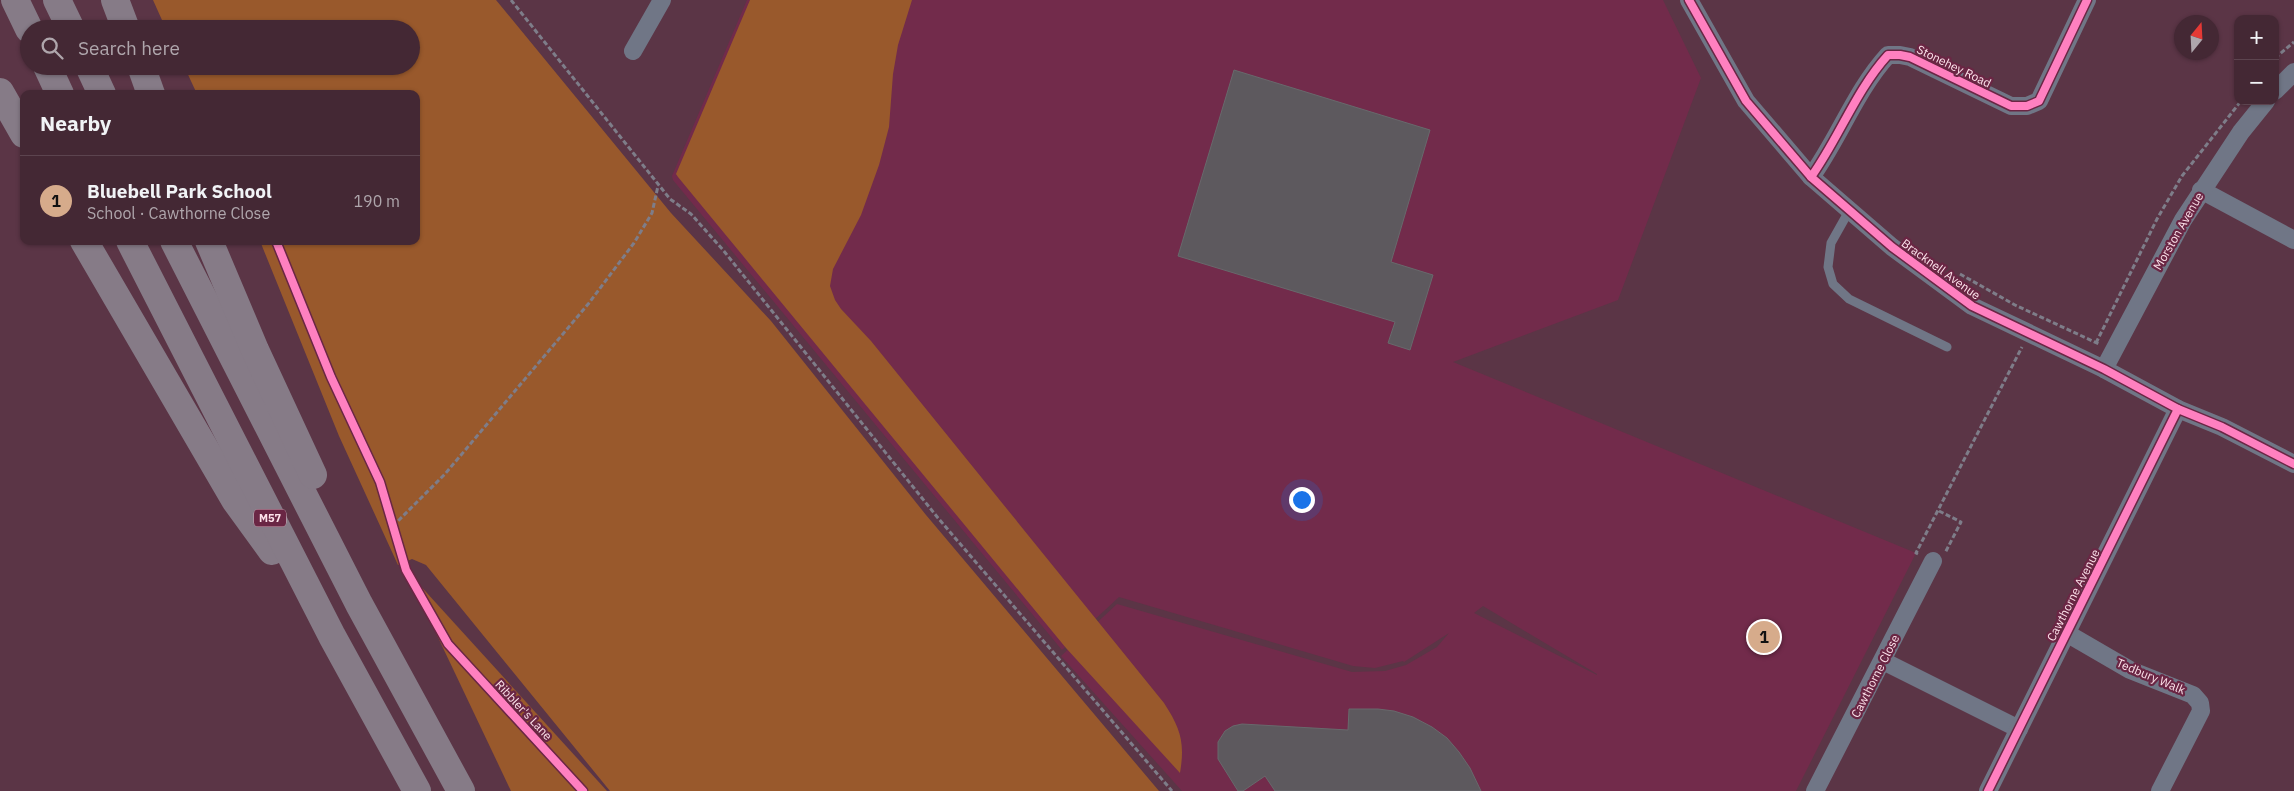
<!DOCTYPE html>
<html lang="en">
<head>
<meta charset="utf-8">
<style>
	body { margin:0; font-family:"IBM Plex Sans",sans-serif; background:#4b303c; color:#f1f3f6 }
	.controls { position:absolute; right:15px; top:15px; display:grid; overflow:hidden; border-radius:10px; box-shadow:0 1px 4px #0004 }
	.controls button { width:45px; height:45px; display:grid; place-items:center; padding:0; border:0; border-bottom:1px solid #5c444f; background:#442834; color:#f1f3f6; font:25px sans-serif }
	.compass { position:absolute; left:2174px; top:15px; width:45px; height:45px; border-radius:50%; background:#442834; box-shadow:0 1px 4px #0004; rotate:18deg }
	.you { position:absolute; left:1301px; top:499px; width:18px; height:18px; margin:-12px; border:4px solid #fff; border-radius:50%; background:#1a73e8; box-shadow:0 0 0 8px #1a73e833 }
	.badge { display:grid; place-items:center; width:32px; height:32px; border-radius:50%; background:#d6ab8b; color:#111; font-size:16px; font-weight:700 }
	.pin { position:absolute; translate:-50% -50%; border:2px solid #fff; box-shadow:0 1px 5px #0006 }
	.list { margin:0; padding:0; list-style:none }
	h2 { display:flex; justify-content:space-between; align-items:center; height:65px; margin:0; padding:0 20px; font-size:21px }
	h2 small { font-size:16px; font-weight:400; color:#afa6ac }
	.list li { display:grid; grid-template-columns:32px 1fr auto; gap:15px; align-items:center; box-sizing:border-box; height:90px; padding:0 20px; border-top:1px solid #5c444f }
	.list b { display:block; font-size:19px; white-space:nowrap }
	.list p { margin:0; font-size:16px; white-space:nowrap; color:#afa6ac }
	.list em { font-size:16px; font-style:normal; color:#afa6ac }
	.icon { flex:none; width:28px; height:28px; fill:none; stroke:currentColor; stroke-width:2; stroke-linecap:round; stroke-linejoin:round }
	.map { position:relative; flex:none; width:2294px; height:791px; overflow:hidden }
	.search { position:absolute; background:#442834; box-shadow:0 1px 4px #0004; left:20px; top:20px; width:400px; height:55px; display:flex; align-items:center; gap:12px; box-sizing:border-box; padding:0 18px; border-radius:28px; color:#afa6ac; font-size:19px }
	.panel { position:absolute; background:#442834; box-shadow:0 1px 4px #0004; left:20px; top:90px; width:400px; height:155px; border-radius:10px }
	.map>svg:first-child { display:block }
</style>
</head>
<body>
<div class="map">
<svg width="2294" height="791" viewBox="0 0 2294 791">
	<rect width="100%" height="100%" fill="#5b3546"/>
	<path fill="#722b4b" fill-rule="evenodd" d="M747,0h916l38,78 -83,222 -165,62 463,191 -120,238h-614l-121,-135 56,-52 235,68 33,-1 21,-6 31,-18 12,-14 -45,29 -1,-1 -28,7 -22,-2 -234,-69 -57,53 -389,-470 -1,-4zM1483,606l114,68v1l-123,-62z"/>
	<g fill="#99592c">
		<polygon points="153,0 496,0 671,213 771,321 926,515 1159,791 610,791 426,565 412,559 398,565 339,436 260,241 416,241 416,94 197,94 184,66 411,66 411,29 166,29"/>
		<path d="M750,0h162l-14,45 -5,29 -4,53 -10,38 -18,50 -28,54 -3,17 5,14 6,9 30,32 293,362c17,26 21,40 16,70l-114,-125 -388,-471 -2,-3z"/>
		<polygon points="406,570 607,791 511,791"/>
	</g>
	<g fill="#5d595e" stroke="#68696c">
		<polygon points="1234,70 1430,130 1391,262 1433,275 1410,350 1388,343 1395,322 1178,256"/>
		<polygon points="1349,709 1378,709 1394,711 1413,717 1432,727 1447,738 1459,752 1470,768 1481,791 1275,791 1265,776 1243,791 1238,791 1218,759 1218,742 1225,731 1233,726 1242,724 1348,730"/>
	</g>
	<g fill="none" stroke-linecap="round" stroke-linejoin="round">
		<g stroke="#7e7d89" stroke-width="3" stroke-dasharray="5 2.5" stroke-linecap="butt">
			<polyline points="511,0 670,199 691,214 723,250 938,518 1172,791"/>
			<polyline points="2275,58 2294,42"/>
			<polyline points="1960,274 2015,305 2099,344"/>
			<polyline points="2096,343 2157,219 2182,176 2241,101"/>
			<polyline points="1939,511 1961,522 1945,553"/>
			<polyline points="393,526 445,474 589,303 634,243 652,213 658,186"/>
			<polyline points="1918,554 1916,553 2022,347"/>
		</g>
		<polyline stroke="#707686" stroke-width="9" points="1849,211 1831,243 1828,267 1833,284 1849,299 1947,347"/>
		<g stroke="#707686" stroke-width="18">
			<polyline points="1689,0 1746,101 1811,177 1892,247 1972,306 2104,369 2178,409 2222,427 2294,464"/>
			<polyline points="633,51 662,0"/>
			<polyline points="2275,91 2294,72"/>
			<path d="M1811,177c28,-39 45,-87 77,-122h12l10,2 101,49h16l12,-5 48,-101"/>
			<polyline points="2201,190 2294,240"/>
			<polyline points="2104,369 2183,220 2241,132 2266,101"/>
			<polyline points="2068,634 2130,670 2193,695 2200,703 2201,711 2160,791"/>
			<polyline points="1883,661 2019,729"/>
			<polyline points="1815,791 1933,561"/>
			<polyline points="1988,791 2178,409"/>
		</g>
		<g stroke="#867b87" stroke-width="28">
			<polyline points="15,0 29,29"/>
			<polyline points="57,0 71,29"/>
			<polyline points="115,0 126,29"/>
			<polyline points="47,66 60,94"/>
			<polyline points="89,66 102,94"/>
			<polyline points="141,66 151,94"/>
			<polyline points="0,92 24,134"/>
			<polyline points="84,241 235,500 272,551"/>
			<polyline points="130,241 332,636 417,791"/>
			<polyline points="174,241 359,604 461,791"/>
			<polyline points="209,241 255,350 313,475"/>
		</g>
		<defs>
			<g id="cycleway">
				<polyline points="1689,0 1746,101 1811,177 1892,247 1972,306 2104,369 2178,409 2222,427 2294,464"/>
				<path d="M1811,177c28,-39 45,-87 77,-122h12l10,2 101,49h16l12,-5 48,-101"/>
				<polyline points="276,241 331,377 380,482 406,570 448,644 583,791"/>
				<polyline points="1988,791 2178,409"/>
			</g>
		</defs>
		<use href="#cycleway" stroke="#6a2644" stroke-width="11"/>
		<use href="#cycleway" stroke="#ff80c0" stroke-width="8"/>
	</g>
	<g text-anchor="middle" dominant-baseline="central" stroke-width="4.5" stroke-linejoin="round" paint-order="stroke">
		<rect fill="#6a2644" stroke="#d1aab9" stroke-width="1" x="254" y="509.5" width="32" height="17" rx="4"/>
		<g font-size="11" font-weight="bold" fill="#fde3eb">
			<text x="270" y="518">M57</text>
		</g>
		<g font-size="12" fill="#fde3eb" stroke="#6a2644">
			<text transform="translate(1954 66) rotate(26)">Stonehey Road</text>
			<text transform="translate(2178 231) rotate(-60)">Morston Avenue</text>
			<text transform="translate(1941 269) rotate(36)">Bracknell Avenue</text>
			<text transform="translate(2073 595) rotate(-63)">Cawthorne Avenue</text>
			<text transform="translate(1875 676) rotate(-63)">Cawthorne Close</text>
			<text transform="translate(2151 676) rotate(23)">Tedbury Walk</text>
			<text transform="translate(524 710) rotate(47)">Ribbler's Lane</text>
		</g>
	</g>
</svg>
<div class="controls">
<button>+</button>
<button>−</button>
</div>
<svg class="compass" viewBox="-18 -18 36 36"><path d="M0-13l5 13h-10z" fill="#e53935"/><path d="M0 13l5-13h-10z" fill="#afa6ac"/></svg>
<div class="you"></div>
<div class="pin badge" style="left:1764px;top:637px">1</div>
<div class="search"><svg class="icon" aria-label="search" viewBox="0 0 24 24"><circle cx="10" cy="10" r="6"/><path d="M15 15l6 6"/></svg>Search here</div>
<section class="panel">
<h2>Nearby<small></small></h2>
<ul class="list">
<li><span class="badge">1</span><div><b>Bluebell Park School</b><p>School · Cawthorne Close</p></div><em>190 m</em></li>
</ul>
</section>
</div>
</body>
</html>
